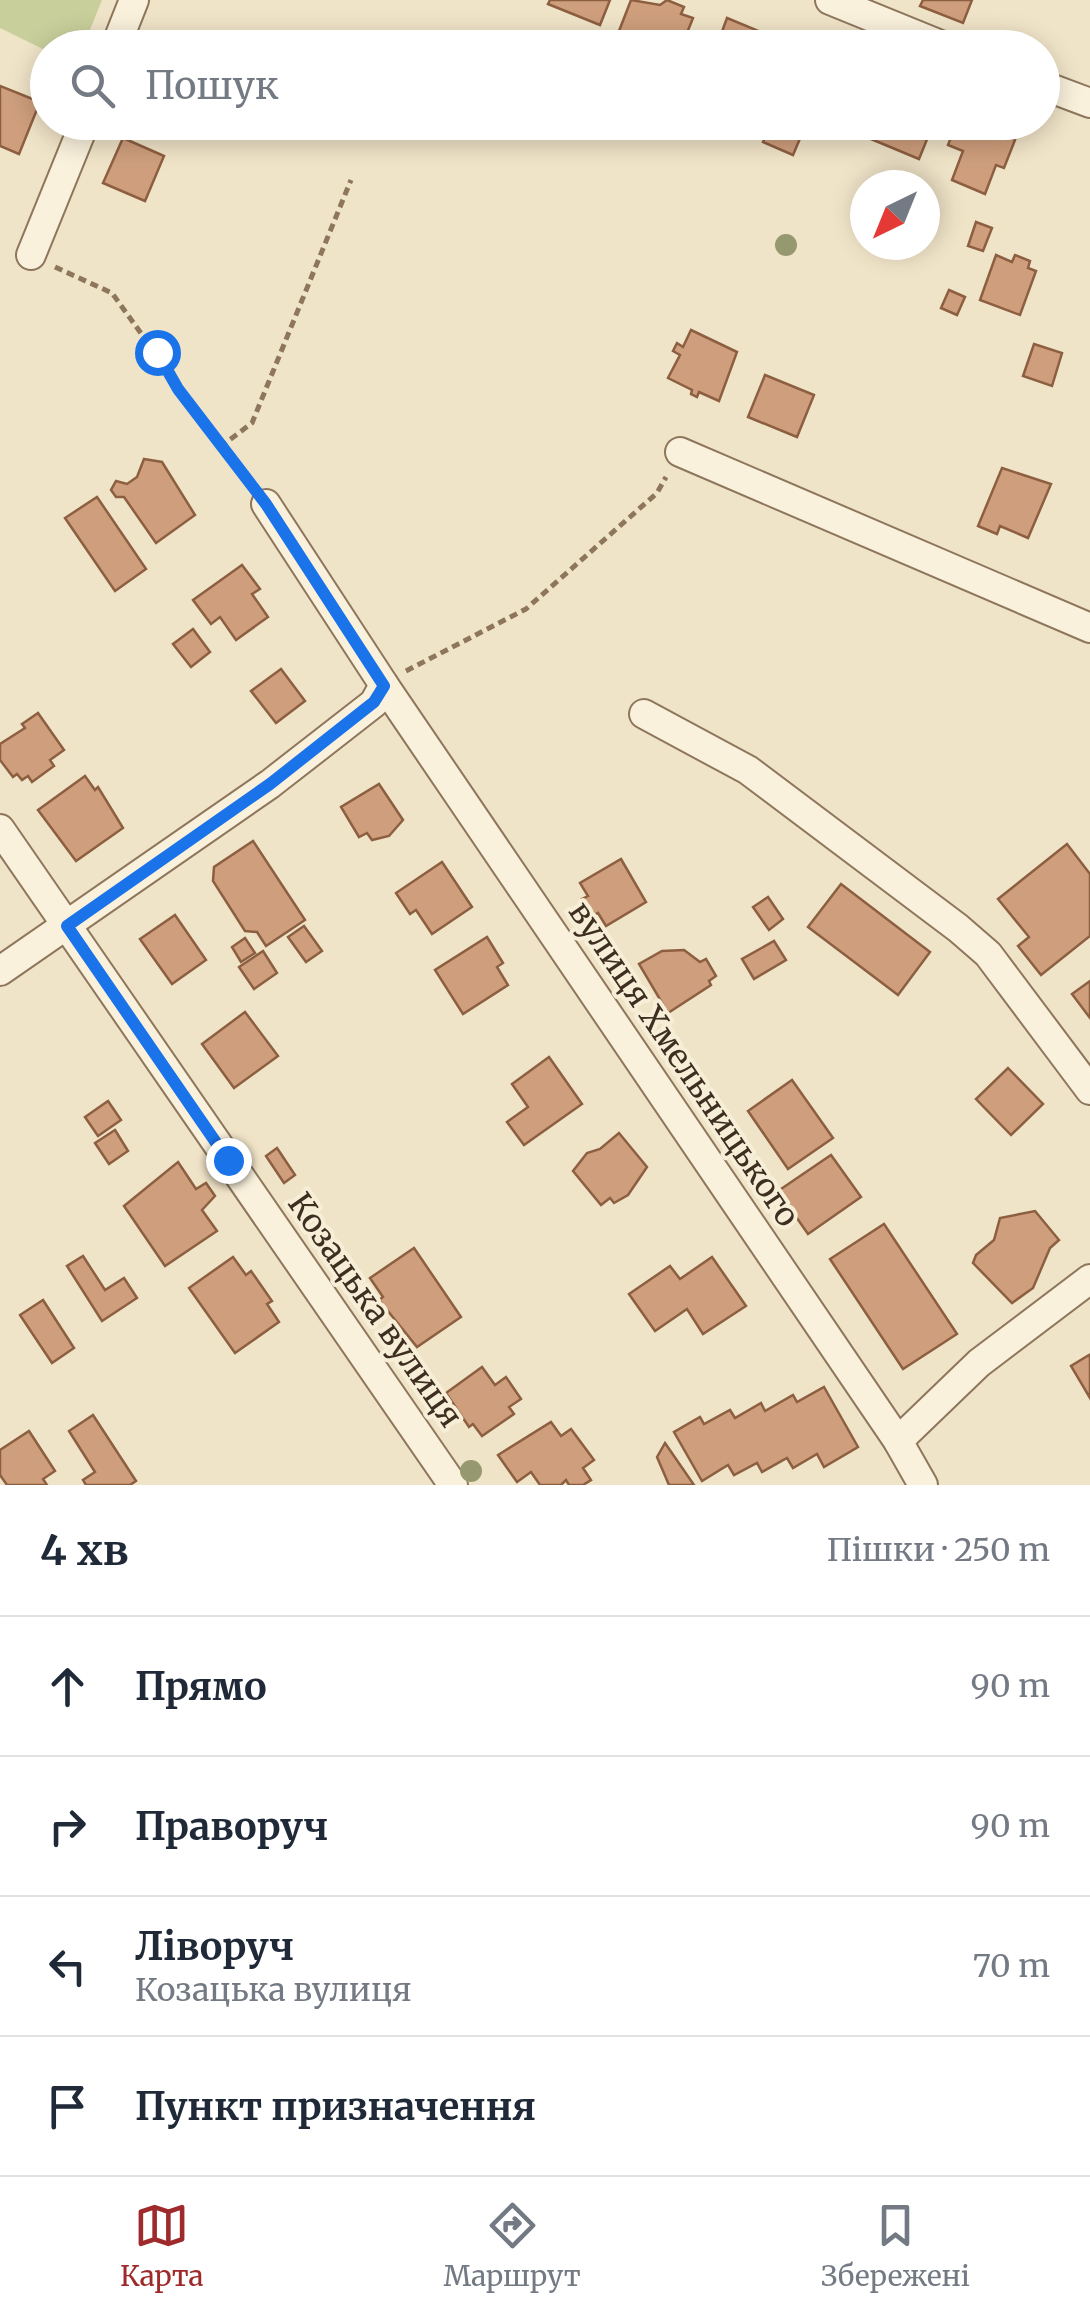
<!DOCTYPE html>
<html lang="uk">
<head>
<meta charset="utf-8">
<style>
	body { margin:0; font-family:Merriweather,serif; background:#f6f6f7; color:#1f2937 }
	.compass { position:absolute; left:850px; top:170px; width:90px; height:90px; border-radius:50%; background:#fff; box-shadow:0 5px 25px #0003; rotate:223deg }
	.stop { position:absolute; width:30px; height:30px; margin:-22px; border:8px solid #1a73e8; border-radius:50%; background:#fff }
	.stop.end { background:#1a73e8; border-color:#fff; box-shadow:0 2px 10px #0008 }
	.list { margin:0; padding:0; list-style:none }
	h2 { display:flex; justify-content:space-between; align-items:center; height:130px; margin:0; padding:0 40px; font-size:42px }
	h2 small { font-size:32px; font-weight:400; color:#747a83 }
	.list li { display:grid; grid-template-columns:65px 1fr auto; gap:30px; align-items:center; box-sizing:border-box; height:140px; padding:0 40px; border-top:2px solid #e0e1e3 }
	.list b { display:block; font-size:38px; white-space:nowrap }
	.list p { margin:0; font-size:32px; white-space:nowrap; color:#747a83 }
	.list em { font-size:32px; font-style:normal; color:#747a83 }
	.icon { flex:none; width:55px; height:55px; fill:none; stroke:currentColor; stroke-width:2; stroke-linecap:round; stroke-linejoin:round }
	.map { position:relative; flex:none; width:1090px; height:1485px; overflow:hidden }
	.search { position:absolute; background:#fff; box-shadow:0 5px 25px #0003; left:30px; right:30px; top:30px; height:110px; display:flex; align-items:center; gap:25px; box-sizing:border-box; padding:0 35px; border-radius:55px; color:#747a83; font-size:38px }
	.sheet { height:690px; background:#fff }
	nav { display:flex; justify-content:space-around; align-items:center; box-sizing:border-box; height:140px; border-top:2px solid #e0e1e3; background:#fff; font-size:28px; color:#747a83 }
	nav a { display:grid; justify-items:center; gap:5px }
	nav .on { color:#9e2a2b }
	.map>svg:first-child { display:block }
</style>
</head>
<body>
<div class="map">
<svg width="1090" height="1485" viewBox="0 0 1090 1485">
	<rect width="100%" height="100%" fill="#f0e4c8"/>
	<polygon fill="#c9cf9b" points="0,0 102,0 83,47 48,48 47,51 0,28"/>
	<g fill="#cf9f7d" stroke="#8d5f41" stroke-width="2.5">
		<polygon points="550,0 610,0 600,25 548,4"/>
		<polygon points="631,0 660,5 667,0 684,7 681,14 693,18 681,48 629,44 633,36 619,31"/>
		<polygon points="923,0 972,0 963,23 920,6"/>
		<polygon points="727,18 778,39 775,48 716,48"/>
		<polygon points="0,86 40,102 19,154 0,146"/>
		<polygon points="771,122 807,122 793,155 763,142"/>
		<polygon points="878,122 934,122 919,159 871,139"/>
		<polygon points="957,122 971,122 1015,140 1004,168 996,165 985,194 952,180 963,151 948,145"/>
		<polygon points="123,138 164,156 145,201 103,183"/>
		<polygon points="976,222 992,228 983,251 968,246"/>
		<polygon points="996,255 1012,262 1015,255 1030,261 1028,268 1036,271 1020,315 980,300"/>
		<polygon points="949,290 965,297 957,315 941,308"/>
		<polygon points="691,330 737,352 719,401 699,392 697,397 691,394 692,390 668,378 680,355 673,351 677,343 683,347"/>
		<polygon points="1034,344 1062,353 1052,386 1023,376"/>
		<polygon points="765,375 814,395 797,437 748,417"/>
		<polygon points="144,459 162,462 195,515 156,543 124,497 116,497 111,490 116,481 127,484 137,477"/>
		<polygon points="1002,468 1051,484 1028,538 1000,526 997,534 978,526"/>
		<polygon points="97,497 146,569 115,591 65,518"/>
		<polygon points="242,565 260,589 252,594 268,617 236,640 220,617 211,624 193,600"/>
		<polygon points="193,629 210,652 191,667 173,644"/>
		<polygon points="281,669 305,701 276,723 251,691"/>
		<polygon points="38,713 64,750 50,760 54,766 32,782 28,776 22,780 17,774 13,777 0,760 0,744 25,728 22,724"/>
		<polygon points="85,776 95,790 98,787 123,828 76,861 38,810"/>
		<polygon points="379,784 403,820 389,836 372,840 367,833 359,837 341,807"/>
		<polygon points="253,841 305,920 266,946 257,932 245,931 213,881 214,867"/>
		<polygon points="1067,844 1090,874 1090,936 1041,975 1018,946 1029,937 998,899"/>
		<polygon points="621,859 646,902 606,926 598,913 592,916 582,899 588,896 580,883"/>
		<polygon points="442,862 472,907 432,934 416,910 410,914 396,893"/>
		<polygon points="841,884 930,952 898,995 808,927"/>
		<polygon points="768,897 783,919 769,930 753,907"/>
		<polygon points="175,915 206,960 172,984 140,939"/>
		<polygon points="304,926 322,951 306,962 288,937"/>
		<polygon points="487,937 503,963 497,967 508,985 463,1014 435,970"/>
		<polygon points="245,938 255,953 241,962 232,947"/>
		<polygon points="774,941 786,960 754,979 742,959"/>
		<polygon points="684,950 700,962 706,959 716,976 709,981 711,985 668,1013 639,964 662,951"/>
		<polygon points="263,951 277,973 254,989 239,967"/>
		<polygon points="1090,981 1090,1018 1072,994"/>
		<polygon points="245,1012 278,1056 234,1088 202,1044"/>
		<polygon points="549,1057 582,1104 524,1145 507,1122 528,1107 512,1084"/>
		<polygon points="1008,1068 1043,1104 1011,1135 976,1099"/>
		<polygon points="792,1080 833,1138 788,1169 748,1111"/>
		<polygon points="108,1101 121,1120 98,1136 85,1117"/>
		<polygon points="115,1130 128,1151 109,1164 95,1143"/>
		<polygon points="619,1133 647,1167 628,1195 614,1203 610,1198 601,1205 573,1171 587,1153 600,1149"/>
		<polygon points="277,1148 295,1175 284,1183 266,1156"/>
		<polygon points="831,1155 861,1197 808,1234 778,1191"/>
		<polygon points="178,1162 196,1189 206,1183 215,1196 202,1210 217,1231 165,1266 124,1206"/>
		<polygon points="1035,1211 1059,1240 1050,1248 1033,1288 1012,1303 973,1263 976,1255 994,1240 1000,1218"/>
		<polygon points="884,1224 957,1334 903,1369 830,1259"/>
		<polygon points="414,1248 461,1317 417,1347 379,1300 383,1297 370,1278"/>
		<polygon points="83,1256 105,1290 124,1278 137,1298 102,1321 67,1266"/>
		<polygon points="233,1257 246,1275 251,1271 272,1301 267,1304 279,1322 235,1353 189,1288"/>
		<polygon points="712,1257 746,1306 703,1334 687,1309 655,1331 629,1294 670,1266 680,1279"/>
		<polygon points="43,1300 74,1348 52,1363 20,1315"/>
		<polygon points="1089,1355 1090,1357 1090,1398 1071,1366"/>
		<polygon points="482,1367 495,1385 506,1377 521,1399 509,1407 514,1414 482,1436 473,1424 469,1427 446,1393"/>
		<polygon points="824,1387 858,1447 824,1467 817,1454 793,1468 787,1458 762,1472 757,1463 734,1475 728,1465 702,1481 674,1432 700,1417 704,1424 730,1410 735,1418 761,1403 765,1411 793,1395 797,1402"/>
		<polygon points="93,1415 136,1481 130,1485 86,1485 83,1480 95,1472 69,1431"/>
		<polygon points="551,1422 561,1436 571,1429 594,1460 583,1468 591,1480 583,1485 569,1485 566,1480 561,1485 540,1485 531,1472 517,1482 498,1455"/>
		<polygon points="29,1431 55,1471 43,1479 47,1485 7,1485 0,1475 0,1450"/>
		<polygon points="665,1443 694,1485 669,1485 657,1457"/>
	</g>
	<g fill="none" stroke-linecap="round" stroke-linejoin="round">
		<defs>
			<g id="minor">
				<polyline points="830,0 948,48"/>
				<polyline points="115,48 134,0"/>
				<polyline points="1042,85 1090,103"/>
				<polyline points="31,255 85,122"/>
				<polyline points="680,452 1090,628"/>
				<polyline points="384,685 898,1441 923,1485"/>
				<polyline points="644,714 748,770 958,928 988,954 1090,1090"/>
				<polyline points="0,829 453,1485"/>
				<polyline points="0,971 270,784 374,703 384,685 266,504"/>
				<polyline points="898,1441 979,1363 1090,1279"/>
			</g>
		</defs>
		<use href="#minor" stroke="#8d765c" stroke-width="32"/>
		<g stroke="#8d765c" stroke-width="5" stroke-dasharray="8 5" stroke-linecap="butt">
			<polyline points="55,267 112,293 250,485"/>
			<polyline points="220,447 252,423 351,180"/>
			<polyline points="406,671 526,609 657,493 666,477"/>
		</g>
		<use href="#minor" stroke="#faf1dc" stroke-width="28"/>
	</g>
	<g fill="#96986f">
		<circle cx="786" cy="245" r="11"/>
		<circle cx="471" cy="1471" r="11"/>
	</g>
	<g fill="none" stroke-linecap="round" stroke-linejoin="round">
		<polyline stroke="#1a73e8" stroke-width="12" points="157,352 178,389 266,504 384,686 374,702 270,784 67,926 228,1160"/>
	</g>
	<g text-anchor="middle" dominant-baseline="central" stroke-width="8" stroke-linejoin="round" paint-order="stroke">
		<g font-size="32" fill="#3d2e20" stroke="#f7eed8">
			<text transform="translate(684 1064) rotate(56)">вулиця Хмельницького</text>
			<text transform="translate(375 1310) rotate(55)">Козацька вулиця</text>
		</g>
	</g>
</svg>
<svg class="compass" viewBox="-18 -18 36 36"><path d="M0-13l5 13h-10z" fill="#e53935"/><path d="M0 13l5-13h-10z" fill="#747a83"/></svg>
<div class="stop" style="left:157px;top:352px"></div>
<div class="stop end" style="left:228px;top:1160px"></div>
<div class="search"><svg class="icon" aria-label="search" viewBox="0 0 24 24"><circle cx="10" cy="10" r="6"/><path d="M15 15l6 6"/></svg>Пошук</div>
</div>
<section class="sheet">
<h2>4 хв<small>Пішки · 250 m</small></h2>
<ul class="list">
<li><svg class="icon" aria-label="ahead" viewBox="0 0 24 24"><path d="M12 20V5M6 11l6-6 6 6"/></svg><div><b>Прямо</b></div><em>90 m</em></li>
<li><svg class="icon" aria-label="right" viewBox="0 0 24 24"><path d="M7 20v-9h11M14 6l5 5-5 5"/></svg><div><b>Праворуч</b></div><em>90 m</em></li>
<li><svg class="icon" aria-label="left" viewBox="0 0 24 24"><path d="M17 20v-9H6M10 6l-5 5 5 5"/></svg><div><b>Ліворуч</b><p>Козацька вулиця</p></div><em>70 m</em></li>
<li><svg class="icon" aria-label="arrive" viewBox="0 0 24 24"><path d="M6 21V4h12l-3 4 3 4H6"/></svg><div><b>Пункт призначення</b></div></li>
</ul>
</section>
<nav>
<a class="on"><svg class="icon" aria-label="map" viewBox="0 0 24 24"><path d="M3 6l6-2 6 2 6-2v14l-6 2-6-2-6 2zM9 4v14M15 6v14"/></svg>Карта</a>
<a><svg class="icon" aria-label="directions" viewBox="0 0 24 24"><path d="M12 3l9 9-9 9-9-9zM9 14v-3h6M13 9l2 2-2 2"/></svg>Маршрут</a>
<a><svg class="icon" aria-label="saved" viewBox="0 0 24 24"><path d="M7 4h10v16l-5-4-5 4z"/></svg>Збережені</a>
</nav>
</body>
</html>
